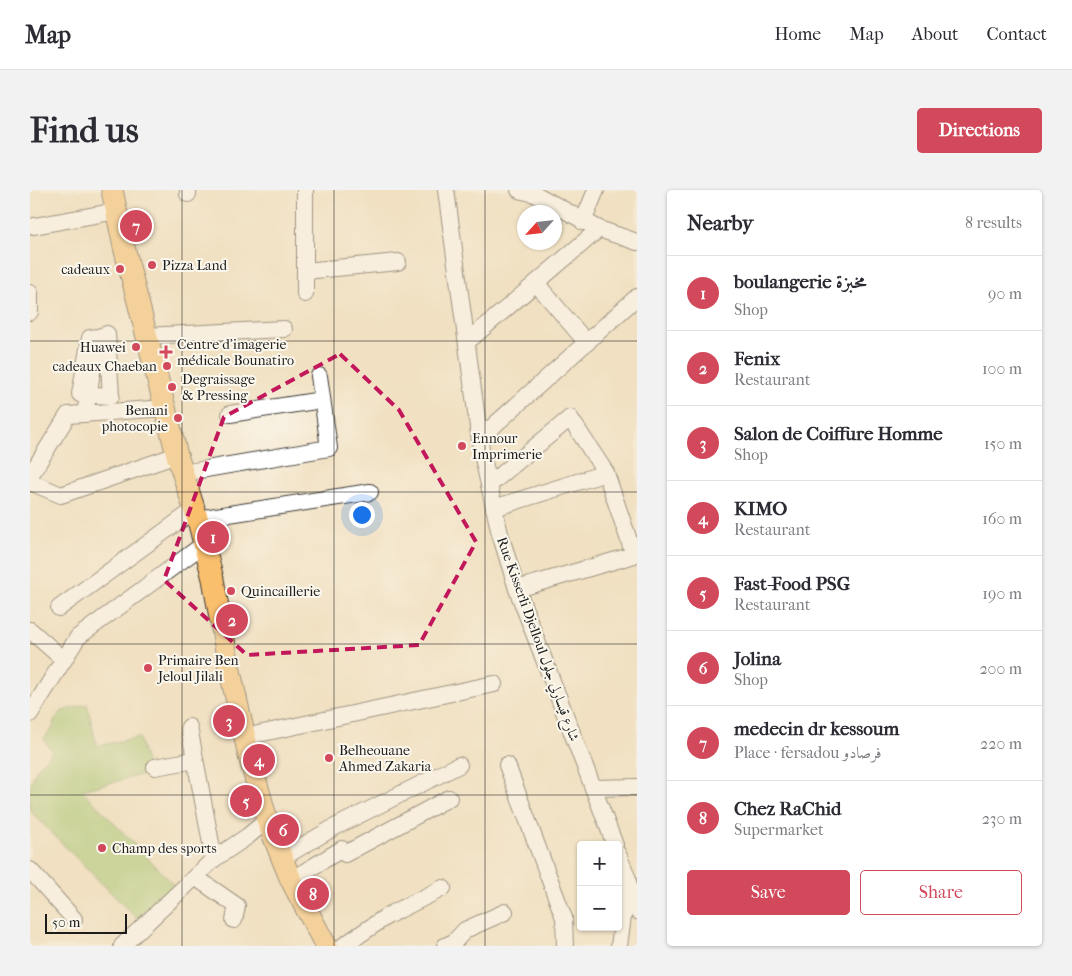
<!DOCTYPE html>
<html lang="en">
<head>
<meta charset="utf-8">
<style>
	body { margin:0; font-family:"IM FELL French Canon",Amiri,serif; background:#f2f2f3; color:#2b2b33 }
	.controls { position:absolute; right:15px; bottom:15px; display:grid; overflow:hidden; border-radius:5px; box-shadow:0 1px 4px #0004 }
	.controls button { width:45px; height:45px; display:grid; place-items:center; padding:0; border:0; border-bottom:1px solid #e1e1e2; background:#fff; color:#2b2b33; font:25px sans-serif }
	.compass { position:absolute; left:487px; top:15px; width:45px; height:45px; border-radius:50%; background:#fff; box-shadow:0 1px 4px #0004; rotate:243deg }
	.scale { position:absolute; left:15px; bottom:12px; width:82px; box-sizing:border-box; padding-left:5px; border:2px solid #1c1c1c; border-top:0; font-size:14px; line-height:18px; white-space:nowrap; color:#1c1c1c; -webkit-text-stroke:4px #fbf7ec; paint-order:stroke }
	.you { position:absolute; left:331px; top:324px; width:18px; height:18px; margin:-12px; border:4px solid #fff; border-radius:50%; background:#1a73e8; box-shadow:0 0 0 8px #1a73e833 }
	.badge { display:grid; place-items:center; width:32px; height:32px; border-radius:50%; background:#d1495b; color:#fff; font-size:16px; font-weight:700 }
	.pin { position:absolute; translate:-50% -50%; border:2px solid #fff; box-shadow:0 1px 5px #0006 }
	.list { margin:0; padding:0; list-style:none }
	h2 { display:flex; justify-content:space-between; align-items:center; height:65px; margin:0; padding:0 20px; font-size:21px }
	h2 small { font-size:16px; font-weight:400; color:#7c7c81 }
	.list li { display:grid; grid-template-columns:32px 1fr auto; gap:15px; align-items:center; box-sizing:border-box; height:75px; padding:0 20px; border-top:1px solid #e1e1e2 }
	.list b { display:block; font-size:19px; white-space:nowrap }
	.list p { margin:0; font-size:16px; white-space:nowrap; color:#7c7c81 }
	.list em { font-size:16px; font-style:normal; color:#7c7c81 }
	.actions { display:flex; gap:10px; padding:15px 20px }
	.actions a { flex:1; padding:11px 0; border:1px solid #d1495b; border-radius:5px; text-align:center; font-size:18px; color:#d1495b }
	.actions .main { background:#d1495b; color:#fff }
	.map { position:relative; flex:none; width:607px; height:756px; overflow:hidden; border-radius:5px }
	header { display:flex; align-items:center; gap:30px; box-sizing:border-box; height:70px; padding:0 25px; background:#fff; border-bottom:1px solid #e1e1e2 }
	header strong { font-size:24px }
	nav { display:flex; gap:28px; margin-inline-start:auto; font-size:18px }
	.intro { display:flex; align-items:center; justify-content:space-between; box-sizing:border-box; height:120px; padding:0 30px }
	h1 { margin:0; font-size:35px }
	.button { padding:12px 22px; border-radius:5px; background:#d1495b; color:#fff; font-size:18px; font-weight:700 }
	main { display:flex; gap:30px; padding:0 30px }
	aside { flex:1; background:#fff; border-radius:5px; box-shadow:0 1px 4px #0004 }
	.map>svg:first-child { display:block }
</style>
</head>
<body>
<header>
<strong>Map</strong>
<nav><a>Home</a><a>Map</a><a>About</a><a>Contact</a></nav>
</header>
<div class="intro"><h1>Find us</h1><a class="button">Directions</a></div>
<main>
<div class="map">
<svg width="607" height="756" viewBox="0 0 607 756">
	<rect width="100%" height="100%" fill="#fbf7ec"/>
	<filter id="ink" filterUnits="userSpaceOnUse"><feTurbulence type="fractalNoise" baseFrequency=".02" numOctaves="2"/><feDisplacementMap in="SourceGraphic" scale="10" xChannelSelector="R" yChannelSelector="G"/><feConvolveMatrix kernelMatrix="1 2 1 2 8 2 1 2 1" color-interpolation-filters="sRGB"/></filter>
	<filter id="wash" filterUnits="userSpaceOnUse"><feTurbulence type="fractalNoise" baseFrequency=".0096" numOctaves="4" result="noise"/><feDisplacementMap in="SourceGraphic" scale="20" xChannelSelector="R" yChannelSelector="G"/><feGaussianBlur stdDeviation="1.12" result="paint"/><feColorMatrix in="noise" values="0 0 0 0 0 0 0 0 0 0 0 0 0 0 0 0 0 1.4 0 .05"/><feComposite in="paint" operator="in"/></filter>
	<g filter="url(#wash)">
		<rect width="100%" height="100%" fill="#f1e0c1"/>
		<path fill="#a0c670" stroke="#5e7146" d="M57,514l10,42 42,-9 10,36 -67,17 92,95 -37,34 -107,-108c0,-34 0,-35 22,-60l-8,-12 10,-13 -1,-4 9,-11z"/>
	</g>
	<g filter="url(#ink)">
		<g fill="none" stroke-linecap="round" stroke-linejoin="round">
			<defs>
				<g id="minor">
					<polyline points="275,0 275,104"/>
					<polyline points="416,0 451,259 470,344 487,399 585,655"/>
					<polyline points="489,0 505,4 569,39"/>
					<polyline points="158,4 158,0"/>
					<polyline points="553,32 566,0"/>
					<polyline points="4,36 87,21"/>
					<polyline points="275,81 368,72"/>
					<polyline points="506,93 557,153"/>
					<polyline points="0,103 0,122"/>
					<polyline points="116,146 254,139"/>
					<polyline points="437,152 569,39 607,52"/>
					<polyline points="55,224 68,147 60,148 50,204 81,206 77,144 68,147"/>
					<polyline points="200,224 292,210"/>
					<polyline points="450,248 607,107"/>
					<polyline points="153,283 299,258 289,186"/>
					<polyline points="0,286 38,225 135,218"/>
					<polyline points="0,292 31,305 147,265"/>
					<polyline points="459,295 540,228 576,283 604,365 487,399"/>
					<polyline points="464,318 576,283"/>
					<polyline points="167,329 340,302"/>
					<polyline points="29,418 164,320"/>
					<polyline points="0,440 34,470"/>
					<polyline points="0,524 48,447 174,354"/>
					<polyline points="159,537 184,669"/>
					<polyline points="214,547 464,494"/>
					<polyline points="477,575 534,728 535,756"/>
					<polyline points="125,577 165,570"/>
					<polyline points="563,598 607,597"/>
					<polyline points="588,664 598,689 589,756"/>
					<polyline points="252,668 303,638 429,575"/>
					<polyline points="0,680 44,729"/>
					<polyline points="165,687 207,716 204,730"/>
					<polyline points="261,690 312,659 315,664 419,608"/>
					<polyline points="599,695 607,721"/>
					<polyline points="92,756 184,669 218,646 237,630"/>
					<polyline points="313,756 357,726 413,698"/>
					<polyline points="415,756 424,752 435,740 475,722"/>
				</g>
				<polyline id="major" points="82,0 94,57 147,265 169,334 183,389 198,472 219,566 237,630 252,668 261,690 296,756"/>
			</defs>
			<use href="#minor" stroke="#3c3935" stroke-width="18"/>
			<use href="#major" stroke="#3c3935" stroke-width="23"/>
			<use href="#minor" stroke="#fff" stroke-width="16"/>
			<use href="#major" stroke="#f9bf6d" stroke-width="21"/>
		</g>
	</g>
	<path d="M0 0H607V756H0ZM310,164l59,56 77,132 -57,103 -172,10 -83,-75 60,-163z" fill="#f1e0c1" fill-opacity=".55" fill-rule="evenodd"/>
	<path fill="none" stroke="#c2185b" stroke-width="4" stroke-dasharray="10 6" stroke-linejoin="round" d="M310,164l59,56 77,132 -57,103 -172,10 -83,-75 60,-163z"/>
	<path fill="none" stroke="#1c1c1c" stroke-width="1" stroke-opacity="0.55" d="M152,0v756M304,0v756M455,0v756M0,151h607M0,302h607M0,454h607M0,605h607"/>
	<g fill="#d1495b" stroke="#fbf7ec" stroke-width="2">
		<circle cx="122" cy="75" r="5"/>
		<circle cx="90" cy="79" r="5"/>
		<circle cx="106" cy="157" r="5"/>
		<path d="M133.5 154.5h5v5h5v5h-5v5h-5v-5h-5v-5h5z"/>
		<circle cx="137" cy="176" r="5"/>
		<circle cx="142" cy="197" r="5"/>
		<circle cx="148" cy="228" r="5"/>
		<circle cx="432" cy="256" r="5"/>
		<circle cx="201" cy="401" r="5"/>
		<circle cx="118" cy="478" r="5"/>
		<circle cx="299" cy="568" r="5"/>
		<circle cx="72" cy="658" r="5"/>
	</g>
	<g text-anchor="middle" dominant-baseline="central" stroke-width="4" stroke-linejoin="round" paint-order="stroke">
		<g font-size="14" fill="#1c1c1c" stroke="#fbf7ec" text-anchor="start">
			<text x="132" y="75">Pizza Land</text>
			<text x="80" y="79" text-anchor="end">cadeaux</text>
			<text x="147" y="154">Centre d'imagerie<tspan x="147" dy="16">médicale Bounatiro</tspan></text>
			<text x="96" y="157" text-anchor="end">Huawei</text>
			<text x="127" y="176" text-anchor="end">cadeaux Chaeban</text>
			<text x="152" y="189">Degraissage<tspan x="152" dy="16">&amp; Pressing</tspan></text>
			<text x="138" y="220" text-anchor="end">Benani<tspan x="138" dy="16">photocopie</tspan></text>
			<text x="442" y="248">Ennour<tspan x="442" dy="16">Imprimerie</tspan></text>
			<text x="211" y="401">Quincaillerie</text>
			<text x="128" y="470">Primaire Ben<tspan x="128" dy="16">Jeloul Jilali</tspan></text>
			<text x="309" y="560">Belheouane<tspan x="309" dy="16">Ahmed Zakaria</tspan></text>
			<text x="82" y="658">Champ des sports</text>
		</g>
		<g font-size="14" fill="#1c1c1c" stroke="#fbf7ec">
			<text transform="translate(508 449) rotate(70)">Rue Kisserli Djelloul شارع قيسارلي جلول</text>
		</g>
	</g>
</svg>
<div class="controls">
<button>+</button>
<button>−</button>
</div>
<svg class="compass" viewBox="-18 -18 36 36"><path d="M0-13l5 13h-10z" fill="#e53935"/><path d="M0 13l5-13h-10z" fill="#7c7c81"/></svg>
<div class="scale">50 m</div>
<div class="you"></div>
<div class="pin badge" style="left:183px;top:347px">1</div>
<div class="pin badge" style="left:202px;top:430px">2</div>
<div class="pin badge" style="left:199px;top:531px">3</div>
<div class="pin badge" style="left:229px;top:570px">4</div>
<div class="pin badge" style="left:216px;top:611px">5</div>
<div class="pin badge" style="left:253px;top:640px">6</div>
<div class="pin badge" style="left:106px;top:36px">7</div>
<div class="pin badge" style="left:283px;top:704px">8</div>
</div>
<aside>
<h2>Nearby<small>8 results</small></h2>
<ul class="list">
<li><span class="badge">1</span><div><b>boulangerie مخبزة</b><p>Shop</p></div><em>90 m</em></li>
<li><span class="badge">2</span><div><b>Fenix</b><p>Restaurant</p></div><em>100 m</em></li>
<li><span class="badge">3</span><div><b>Salon de Coiffure Homme</b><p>Shop</p></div><em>150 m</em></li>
<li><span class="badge">4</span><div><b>KIMO</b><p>Restaurant</p></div><em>160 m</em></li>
<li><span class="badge">5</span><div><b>Fast-Food PSG</b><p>Restaurant</p></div><em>190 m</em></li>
<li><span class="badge">6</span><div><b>Jolina</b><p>Shop</p></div><em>200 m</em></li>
<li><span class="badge">7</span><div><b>medecin dr kessoum</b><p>Place · fersadou فرصادو</p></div><em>220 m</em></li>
<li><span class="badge">8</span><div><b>Chez RaChid</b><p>Supermarket</p></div><em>230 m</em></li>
</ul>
<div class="actions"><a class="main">Save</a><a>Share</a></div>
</aside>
</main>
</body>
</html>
